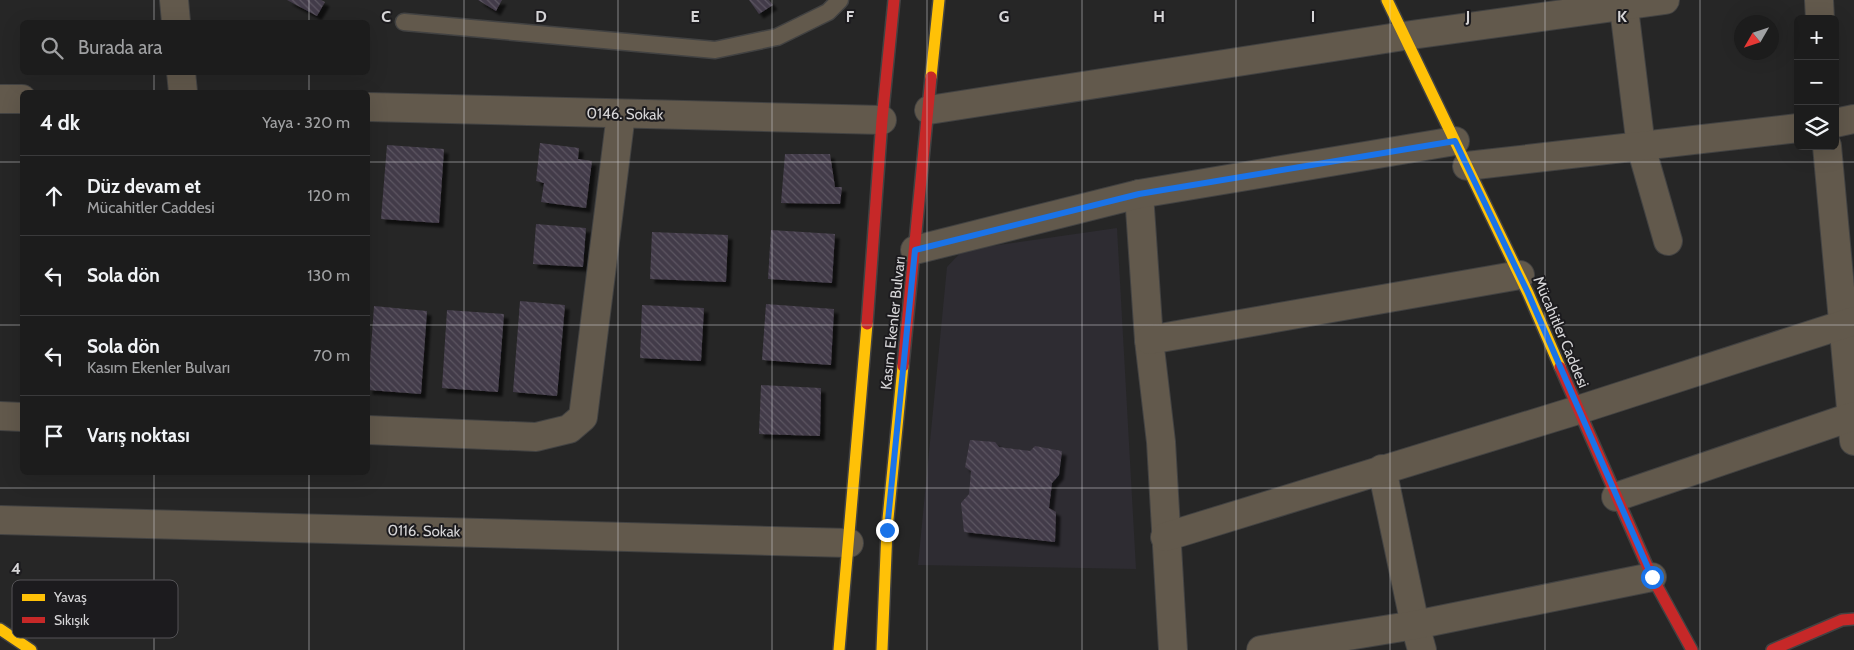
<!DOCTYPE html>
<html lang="tr">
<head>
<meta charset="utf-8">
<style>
	body { margin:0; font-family:Cabin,sans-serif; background:#252525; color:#f1f3f6 }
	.controls { position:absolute; right:15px; top:15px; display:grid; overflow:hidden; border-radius:8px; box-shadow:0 5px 20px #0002 }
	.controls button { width:45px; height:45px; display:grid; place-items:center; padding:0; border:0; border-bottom:1px solid #3a3a3b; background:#1c1c1c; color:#f1f3f6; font:25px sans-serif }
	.compass { position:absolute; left:1734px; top:15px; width:45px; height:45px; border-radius:50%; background:#1c1c1c; box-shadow:0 5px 20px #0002; rotate:231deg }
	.stop { position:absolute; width:15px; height:15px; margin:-11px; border:4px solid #1a73e8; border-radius:50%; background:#fff }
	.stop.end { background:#1a73e8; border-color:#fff; box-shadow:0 1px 5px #0008 }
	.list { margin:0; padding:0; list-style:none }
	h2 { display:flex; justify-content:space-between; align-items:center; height:65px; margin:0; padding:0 20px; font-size:21px }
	h2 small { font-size:16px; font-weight:400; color:#a0a1a3 }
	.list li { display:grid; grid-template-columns:32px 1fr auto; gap:15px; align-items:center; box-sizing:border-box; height:80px; padding:0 20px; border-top:1px solid #3a3a3b }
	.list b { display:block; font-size:19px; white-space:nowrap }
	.list p { margin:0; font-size:16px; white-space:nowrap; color:#a0a1a3 }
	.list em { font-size:16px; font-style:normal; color:#a0a1a3 }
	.icon { flex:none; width:28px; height:28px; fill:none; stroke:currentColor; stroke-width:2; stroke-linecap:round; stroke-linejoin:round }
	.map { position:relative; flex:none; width:1854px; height:650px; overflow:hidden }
	.search { position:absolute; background:#1c1c1c; box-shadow:0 5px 20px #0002; left:20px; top:20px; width:350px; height:55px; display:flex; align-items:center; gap:12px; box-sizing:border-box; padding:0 18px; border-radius:8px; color:#a0a1a3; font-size:19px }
	.panel { position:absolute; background:#1c1c1c; box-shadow:0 5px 20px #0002; left:20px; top:90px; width:350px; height:385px; border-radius:8px }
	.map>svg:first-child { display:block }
</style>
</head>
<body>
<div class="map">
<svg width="1854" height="650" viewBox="0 0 1854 650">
	<defs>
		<pattern id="building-back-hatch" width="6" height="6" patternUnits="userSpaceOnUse" patternTransform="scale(1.25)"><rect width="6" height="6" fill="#423b48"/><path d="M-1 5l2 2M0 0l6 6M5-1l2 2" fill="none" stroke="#5d5662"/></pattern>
		<filter id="shadow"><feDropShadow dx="4.5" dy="4.5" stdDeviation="1" flood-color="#0009"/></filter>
	</defs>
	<rect width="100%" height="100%" fill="#262626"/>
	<polygon fill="#2e2c32" points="1117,228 1136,569 918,565 947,267 963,250"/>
	<g fill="url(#building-back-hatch)" filter="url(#shadow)">
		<polygon points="287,0 321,0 325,2 317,16"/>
		<polygon points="478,0 502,0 496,11"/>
		<polygon points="749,0 769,0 773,5 759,14"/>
		<polygon points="540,143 579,148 578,159 592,161 586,208 541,202 544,183 536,181"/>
		<polygon points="387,145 444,149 439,223 381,219"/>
		<polygon points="785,154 830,154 835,187 842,187 840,204 781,203"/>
		<polygon points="536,224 586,228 583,267 533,264"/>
		<polygon points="771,230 835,234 832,283 768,279"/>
		<polygon points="652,232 728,235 726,282 650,279"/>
		<polygon points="520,301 565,305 557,396 513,392"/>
		<polygon points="766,304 834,309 831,365 762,360"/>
		<polygon points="642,305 704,308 701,361 640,358"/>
		<polygon points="374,306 427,311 421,394 368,390"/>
		<polygon points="447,310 504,314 498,392 442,388"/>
		<polygon points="761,385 821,388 820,436 759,434"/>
		<polygon points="970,440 995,442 999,447 1030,451 1035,446 1062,451 1059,475 1052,483 1049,508 1056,512 1055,542 964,532 961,503 969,494 971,471 965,467"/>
	</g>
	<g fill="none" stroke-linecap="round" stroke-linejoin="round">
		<defs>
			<polyline id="lane" points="404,22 715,50 777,37 828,12 840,0"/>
			<g id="street">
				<polyline points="174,0 176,22"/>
				<polyline points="1623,0 1641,147 1668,241"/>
				<polyline points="1819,0 1820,19"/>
				<polyline points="181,72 183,92"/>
				<polyline points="0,99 22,99"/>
				<polyline points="368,107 882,120"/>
				<polyline points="929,110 1404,36 1665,0"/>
				<polyline points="1835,123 1854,119"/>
				<polyline points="1827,146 1854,441"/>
				<polyline points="1467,166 1798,128"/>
				<polyline points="1139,194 1149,340 1161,442 1173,650"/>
				<polyline points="915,250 1139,194 1455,141"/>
				<polyline points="1149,340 1520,275"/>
				<polyline points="0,416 22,417"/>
				<polyline points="368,430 536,437 569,429 583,417 621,114"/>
				<polyline points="1382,469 1415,625 1422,650"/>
				<polyline points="1616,497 1854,416"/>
				<polyline points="0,520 849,543"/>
				<polyline points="1165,537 1578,410 1854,321"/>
				<polyline points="1261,650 1415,625 1652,577"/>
			</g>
			<g id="slow">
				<polyline points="1387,0 1528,293 1560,367"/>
				<polyline points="931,77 939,0"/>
				<polyline points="0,629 31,650"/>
				<polyline points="839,650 867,324"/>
				<polyline points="882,650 887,529 903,366"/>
			</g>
			<g id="jam">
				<polyline points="867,324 882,120 894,0"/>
				<polyline points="903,366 931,77"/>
				<polyline points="1560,367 1652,577 1692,650"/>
				<polyline points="1772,650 1842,620 1854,619"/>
			</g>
		</defs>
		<use href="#lane" stroke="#424242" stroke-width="19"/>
		<use href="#street" stroke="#424242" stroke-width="30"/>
		<use href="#slow" stroke="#424242" stroke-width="14"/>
		<use href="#jam" stroke="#424242" stroke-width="14"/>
		<use href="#lane" stroke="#62594c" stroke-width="16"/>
		<use href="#street" stroke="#62594c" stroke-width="28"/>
		<use href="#slow" stroke="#ffc107" stroke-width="11"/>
		<use href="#jam" stroke="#c62828" stroke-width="11"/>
	</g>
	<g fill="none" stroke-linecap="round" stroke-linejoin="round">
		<polyline stroke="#1a73e8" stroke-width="6" points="887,530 915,250 1139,194 1455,141 1528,293 1652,577"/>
	</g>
	<path fill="none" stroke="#d6d5d7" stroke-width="1" stroke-opacity="0.55" d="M154,0v22M309,0v22M464,0v650M618,0v650M772,0v650M927,0v650M1082,0v650M1236,0v650M1390,0v650M1545,0v650M1700,0v650M154,72v20M309,72v20M0,162h22M368,162h1486M0,325h22M368,325h1486M154,472v178M309,472v178M0,488h1854"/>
	<g text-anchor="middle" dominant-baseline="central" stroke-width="4" stroke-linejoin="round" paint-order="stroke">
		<g font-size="15" fill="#d6d5d7" stroke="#1c1b1e">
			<text transform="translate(625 114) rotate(1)">0146. Sokak</text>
			<text transform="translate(893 323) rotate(-84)">Kasım Ekenler Bulvarı</text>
			<text transform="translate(1561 332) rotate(67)">Mücahitler Caddesi</text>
			<text transform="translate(424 531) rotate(1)">0116. Sokak</text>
		</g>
	</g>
	<rect x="12" y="580" width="166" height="58" rx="8" fill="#1c1b1e" stroke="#545356" stroke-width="1"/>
	<rect x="22" y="594" width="23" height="7" fill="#ffc107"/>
	<rect x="22" y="617" width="23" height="6" fill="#c62828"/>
	<g font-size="14" fill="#d6d5d7">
		<text x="54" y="602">Yavaş</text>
		<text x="54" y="625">Sıkışık</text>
	</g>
	<g font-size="16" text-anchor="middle" font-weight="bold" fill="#d6d5d7" stroke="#1c1b1e" stroke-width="4" stroke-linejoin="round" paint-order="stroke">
		<text x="386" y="22">C</text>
		<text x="541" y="22">D</text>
		<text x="695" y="22">E</text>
		<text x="850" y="22">F</text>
		<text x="1004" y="22">G</text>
		<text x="1159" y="22">H</text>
		<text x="1313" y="22">I</text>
		<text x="1468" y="22">J</text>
		<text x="1622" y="22">K</text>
		<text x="16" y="574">4</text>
	</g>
</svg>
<div class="controls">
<button>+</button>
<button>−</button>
<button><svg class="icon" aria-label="layers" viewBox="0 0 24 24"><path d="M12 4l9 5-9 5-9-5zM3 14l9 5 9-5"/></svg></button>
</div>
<svg class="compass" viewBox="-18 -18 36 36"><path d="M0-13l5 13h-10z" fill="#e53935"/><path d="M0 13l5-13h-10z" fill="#a0a1a3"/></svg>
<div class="stop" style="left:1652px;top:577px"></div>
<div class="stop end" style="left:887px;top:530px"></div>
<div class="search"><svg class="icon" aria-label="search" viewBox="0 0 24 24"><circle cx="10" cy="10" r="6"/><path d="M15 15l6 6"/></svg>Burada ara</div>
<section class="panel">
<h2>4 dk<small>Yaya · 320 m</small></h2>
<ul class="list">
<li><svg class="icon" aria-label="ahead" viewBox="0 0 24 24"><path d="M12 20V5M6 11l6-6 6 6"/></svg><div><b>Düz devam et</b><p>Mücahitler Caddesi</p></div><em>120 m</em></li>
<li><svg class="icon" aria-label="left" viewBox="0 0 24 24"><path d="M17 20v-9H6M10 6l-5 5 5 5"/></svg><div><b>Sola dön</b></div><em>130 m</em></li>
<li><svg class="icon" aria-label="left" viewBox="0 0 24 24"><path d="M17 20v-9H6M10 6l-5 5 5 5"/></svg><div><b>Sola dön</b><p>Kasım Ekenler Bulvarı</p></div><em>70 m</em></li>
<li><svg class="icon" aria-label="arrive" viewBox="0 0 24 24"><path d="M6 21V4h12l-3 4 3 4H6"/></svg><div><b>Varış noktası</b></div></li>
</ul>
</section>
</div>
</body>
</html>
